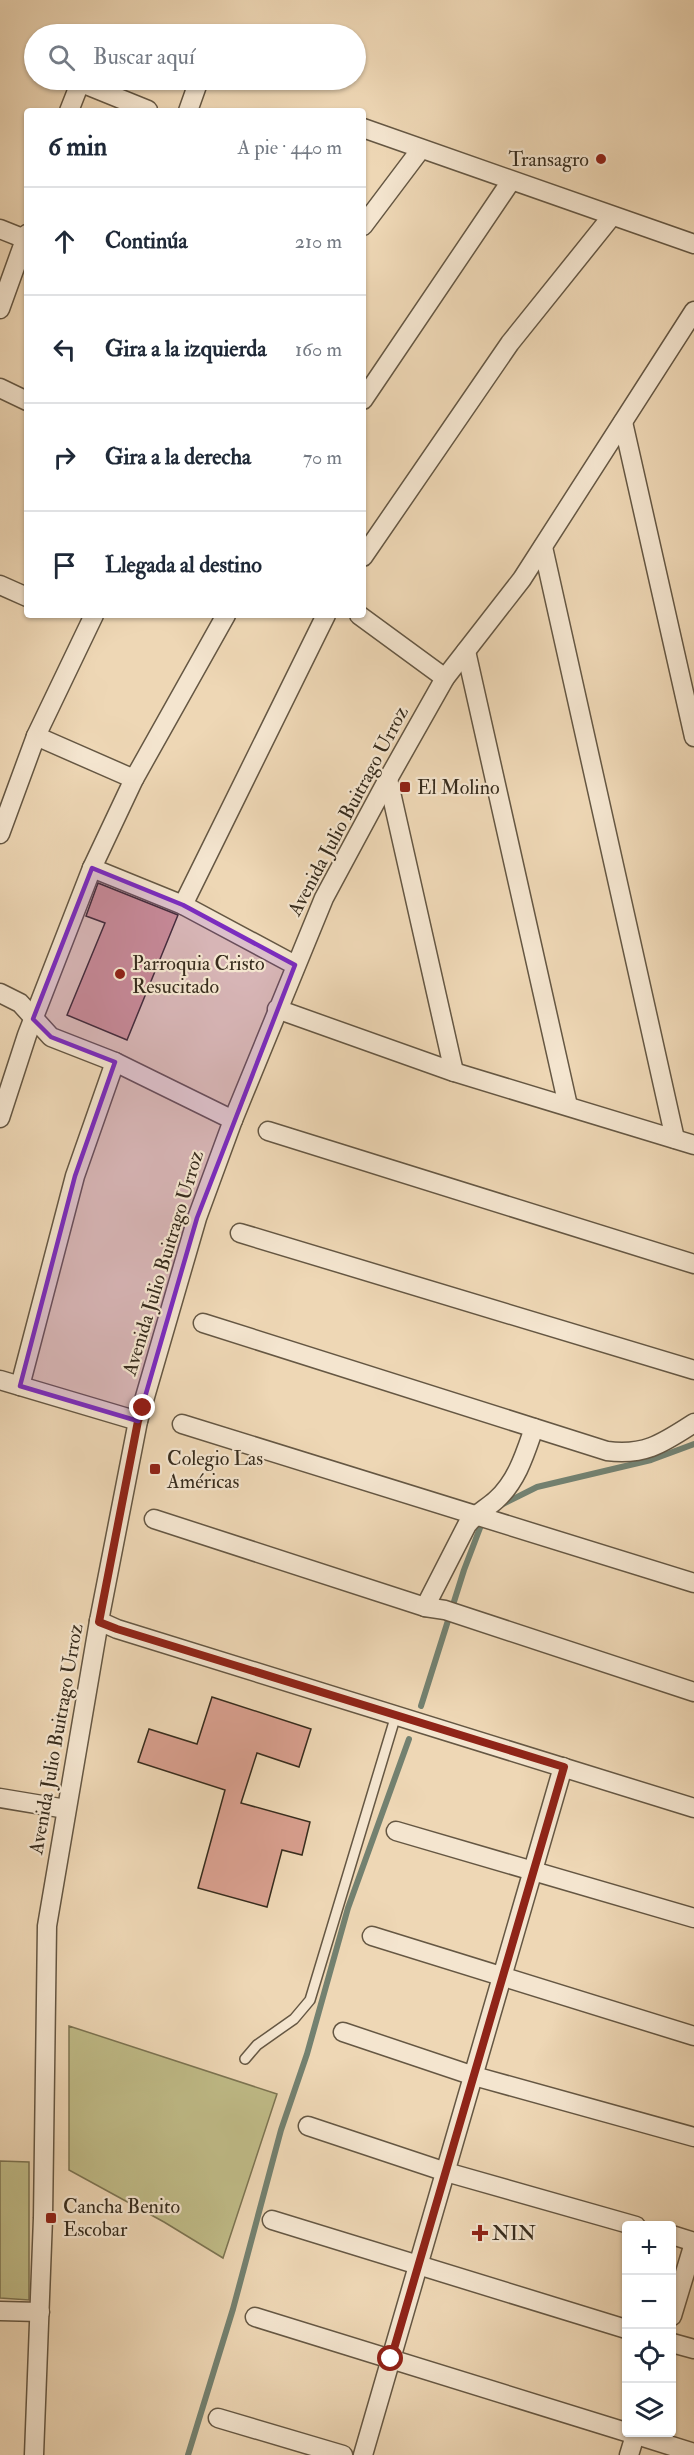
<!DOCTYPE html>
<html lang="es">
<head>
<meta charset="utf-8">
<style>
	body { margin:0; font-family:"IM FELL Double Pica",serif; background:#f2f2f3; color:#1f2937 }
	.controls { position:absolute; right:18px; bottom:18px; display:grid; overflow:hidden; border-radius:6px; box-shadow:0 2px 4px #0004 }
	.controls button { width:54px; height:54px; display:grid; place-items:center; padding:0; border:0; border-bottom:2px solid #e0e1e3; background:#fff; color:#1f2937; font:30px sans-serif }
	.stop { position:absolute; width:18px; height:18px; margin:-14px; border:4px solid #8f2418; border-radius:50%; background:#fff }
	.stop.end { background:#8f2418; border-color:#fff; box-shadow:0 2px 6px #0008 }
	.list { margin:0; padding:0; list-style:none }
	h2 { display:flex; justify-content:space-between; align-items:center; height:78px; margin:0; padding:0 24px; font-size:26px }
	h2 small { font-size:20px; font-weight:400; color:#747a83 }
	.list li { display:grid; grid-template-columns:39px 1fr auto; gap:18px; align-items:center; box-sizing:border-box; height:108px; padding:0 24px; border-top:2px solid #e0e1e3 }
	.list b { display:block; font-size:22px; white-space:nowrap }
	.list em { font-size:20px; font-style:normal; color:#747a83 }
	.icon { flex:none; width:33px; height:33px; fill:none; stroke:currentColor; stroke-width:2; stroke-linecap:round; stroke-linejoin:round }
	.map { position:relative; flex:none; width:694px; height:2455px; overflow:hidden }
	.search { position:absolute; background:#fff; box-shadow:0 2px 4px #0004; left:24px; top:24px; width:342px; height:66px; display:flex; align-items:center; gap:15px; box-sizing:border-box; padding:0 21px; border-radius:33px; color:#747a83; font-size:22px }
	.panel { position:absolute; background:#fff; box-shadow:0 2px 4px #0004; left:24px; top:108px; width:342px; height:510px; border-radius:6px }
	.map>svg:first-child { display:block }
</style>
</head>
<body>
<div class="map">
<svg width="694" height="2455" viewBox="0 0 694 2455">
	<rect width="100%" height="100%" fill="#eed7b5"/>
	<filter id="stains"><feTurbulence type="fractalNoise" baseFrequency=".00333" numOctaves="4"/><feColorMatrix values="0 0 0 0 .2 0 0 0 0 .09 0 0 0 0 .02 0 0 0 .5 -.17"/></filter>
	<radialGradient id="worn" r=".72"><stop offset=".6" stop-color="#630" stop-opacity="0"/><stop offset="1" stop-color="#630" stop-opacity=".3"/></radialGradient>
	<g fill="#c0bc88" stroke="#7c7452" stroke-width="1.5">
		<polygon points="69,2026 277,2094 223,2258 164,2222 69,2170"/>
		<polygon points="0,2161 29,2162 29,2300 0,2298"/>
	</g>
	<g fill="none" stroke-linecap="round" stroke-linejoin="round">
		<g stroke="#738170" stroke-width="6">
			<polyline points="501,1505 537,1487 651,1460 694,1444"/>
			<polyline points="421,1706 464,1570 483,1520"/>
			<polyline points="188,2455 233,2309 281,2130 307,2054 348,1908 409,1739"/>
		</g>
	</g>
	<g fill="#d89f8e" stroke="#372c1d" stroke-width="1.5">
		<polygon points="98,883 178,915 127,1040 67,1015 105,923 86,916"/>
		<polygon points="212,1697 311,1729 299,1767 257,1753 241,1803 310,1822 302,1855 282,1850 267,1907 198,1888 225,1790 138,1762 149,1729 197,1744"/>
	</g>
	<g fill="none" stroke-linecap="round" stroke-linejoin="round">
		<defs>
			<polyline id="service" points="245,2059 257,2045 294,2019 310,2000 396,1715"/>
			<g id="minor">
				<polyline points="74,80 148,110"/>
				<polyline points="69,111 80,83"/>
				<polyline points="188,111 199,80"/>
				<polyline points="363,128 694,244"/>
				<polyline points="363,226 421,149"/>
				<polyline points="0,229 25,239"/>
				<polyline points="0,309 27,234"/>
				<polyline points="0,388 27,401"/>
				<polyline points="363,400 511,181"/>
				<polyline points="623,422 694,737"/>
				<polyline points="543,547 675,1139"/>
				<polyline points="363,557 510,343 612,216"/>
				<polyline points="0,585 27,597"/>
				<polyline points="359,615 445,678"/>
				<polyline points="466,651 568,1106"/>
				<polyline points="36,736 134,779"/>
				<polyline points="388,779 454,1072"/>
				<polyline points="0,834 36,736 94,615"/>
				<polyline points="92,868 183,905 295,965"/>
				<polyline points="183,905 326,615"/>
				<polyline points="0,993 20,1003 51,1037 115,1062 233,1120"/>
				<polyline points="277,1009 454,1072 694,1145"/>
				<polyline points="0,1118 27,1035 92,868 134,779 226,615"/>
				<polyline points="268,1131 694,1264"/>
				<polyline points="240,1233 694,1370"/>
				<path d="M203,1323l404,128c38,5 56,-8 87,-28"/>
				<polyline points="0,1380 138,1421"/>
				<polyline points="20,1386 75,1176 115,1062"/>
				<polyline points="182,1424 694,1583"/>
				<polyline points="154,1519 425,1607 445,1610 694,1692"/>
				<path d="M425,1607l42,-82c8,-11 19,-16 29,-25 21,-19 29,-46 38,-72"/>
				<polyline points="99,1621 117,1629 694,1808"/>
				<polyline points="0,1798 66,1809"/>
				<polyline points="396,1831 694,1918"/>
				<polyline points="372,1936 694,2036"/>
				<polyline points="343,2032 474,2076 694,2137"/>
				<polyline points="308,2126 446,2172 636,2226"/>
				<polyline points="272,2220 626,2329"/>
				<polyline points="672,2235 694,2242"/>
				<polyline points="0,2311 40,2312"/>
				<polyline points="672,2316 694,2243"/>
				<polyline points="255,2317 626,2432"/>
				<polyline points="672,2343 694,2349"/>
				<polyline points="218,2418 343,2455"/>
				<polyline points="627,2432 694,2453"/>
				<polyline points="34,2455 43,2218 47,1926 99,1621 138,1421 197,1218 233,1120 324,898 388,779 445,678 522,579 694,311"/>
				<polyline points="363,2455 563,1767"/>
				<polyline points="629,2455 636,2432"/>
			</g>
		</defs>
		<use href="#service" stroke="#655743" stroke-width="12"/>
		<use href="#minor" stroke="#655743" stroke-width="21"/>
		<use href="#service" stroke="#f4e5cf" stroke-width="9"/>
		<use href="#minor" stroke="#f4e5cf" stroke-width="18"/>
	</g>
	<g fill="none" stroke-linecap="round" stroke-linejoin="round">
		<polyline stroke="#8f2418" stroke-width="8" points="143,1408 138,1421 99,1622 117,1629 564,1767 391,2359"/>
	</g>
	<path fill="#7b2cbf" fill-opacity="0.2" stroke="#7b2cbf" stroke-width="4.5" stroke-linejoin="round" d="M92,868l91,37 112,60 -98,253 -59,203 -118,-35 55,-210 40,-114 -64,-25 -18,-18z"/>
	<g fill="#8f2418" stroke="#f4e5cf" stroke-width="2">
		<circle cx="601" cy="159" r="6"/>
		<rect x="399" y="781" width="12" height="12" rx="3"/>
		<circle cx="120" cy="974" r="6"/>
		<rect x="149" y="1463" width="12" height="12" rx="3"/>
		<rect x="45" y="2212" width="12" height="12" rx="3"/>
		<path d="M477 2224h6v6h6v6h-6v6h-6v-6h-6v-6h6z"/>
	</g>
	<g text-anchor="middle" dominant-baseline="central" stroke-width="4.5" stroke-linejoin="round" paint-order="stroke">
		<g font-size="20" fill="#372c1d" stroke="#f4e5cf" text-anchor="start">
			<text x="589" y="159" text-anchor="end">Transagro</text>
			<text x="417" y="787">El Molino</text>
			<text x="132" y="963">Parroquia Cristo<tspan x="132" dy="23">Resucitado</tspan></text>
			<text x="167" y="1458">Colegio Las<tspan x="167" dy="23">Américas</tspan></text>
			<text x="63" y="2206">Cancha Benito<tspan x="63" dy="23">Escobar</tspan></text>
			<text x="492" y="2233">NIN</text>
		</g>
		<g font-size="20" fill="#372c1d" stroke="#f4e5cf">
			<text transform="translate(348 811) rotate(-62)">Avenida Julio Buitrago Urroz</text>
			<text transform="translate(163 1263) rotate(-73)">Avenida Julio Buitrago Urroz</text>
			<text transform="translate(56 1739) rotate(-80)">Avenida Julio Buitrago Urroz</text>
		</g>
	</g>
	<rect width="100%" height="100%" filter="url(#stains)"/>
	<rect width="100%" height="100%" fill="url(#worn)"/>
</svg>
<div class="controls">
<button>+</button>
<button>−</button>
<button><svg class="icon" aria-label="locate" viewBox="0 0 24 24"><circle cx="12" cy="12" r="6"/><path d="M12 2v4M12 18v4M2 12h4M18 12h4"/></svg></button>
<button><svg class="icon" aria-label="layers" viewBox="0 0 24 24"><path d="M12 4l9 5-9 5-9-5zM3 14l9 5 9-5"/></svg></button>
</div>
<div class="stop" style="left:391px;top:2359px"></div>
<div class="stop end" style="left:143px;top:1408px"></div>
<div class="search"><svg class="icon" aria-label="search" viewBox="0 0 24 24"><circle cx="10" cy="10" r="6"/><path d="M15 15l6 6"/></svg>Buscar aquí</div>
<section class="panel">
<h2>6 min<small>A pie · 440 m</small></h2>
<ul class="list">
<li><svg class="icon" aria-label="ahead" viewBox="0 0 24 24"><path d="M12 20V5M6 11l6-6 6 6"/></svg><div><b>Continúa</b></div><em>210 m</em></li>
<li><svg class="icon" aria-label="left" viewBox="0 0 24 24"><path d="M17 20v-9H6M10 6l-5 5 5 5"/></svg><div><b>Gira a la izquierda</b></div><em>160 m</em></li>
<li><svg class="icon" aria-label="right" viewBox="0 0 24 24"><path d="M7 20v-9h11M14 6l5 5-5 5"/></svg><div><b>Gira a la derecha</b></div><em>70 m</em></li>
<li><svg class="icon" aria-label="arrive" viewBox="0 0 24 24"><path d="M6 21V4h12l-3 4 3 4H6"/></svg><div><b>Llegada al destino</b></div></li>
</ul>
</section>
</div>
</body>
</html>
